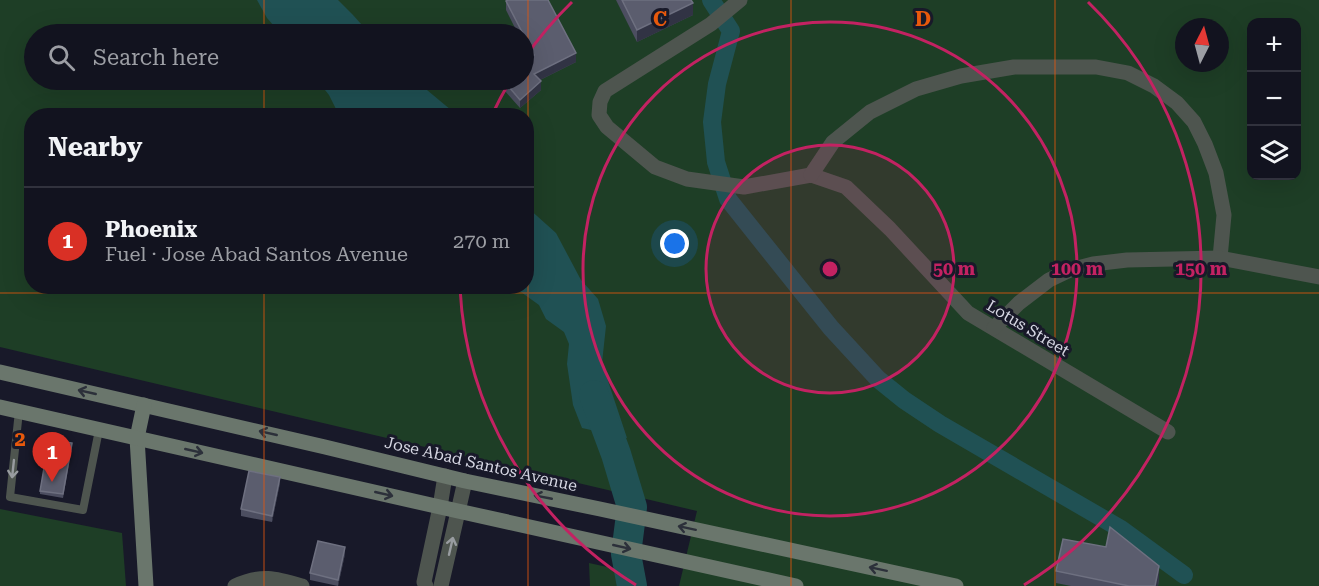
<!DOCTYPE html>
<html lang="en">
<head>
<meta charset="utf-8">
<style>
	body { margin:0; font-family:"Roboto Serif",serif; background:#1f202c; color:#f1f3f6 }
	.controls { position:absolute; right:18px; top:18px; display:grid; overflow:hidden; border-radius:12px; box-shadow:0 6px 24px #0002 }
	.controls button { width:54px; height:54px; display:grid; place-items:center; padding:0; border:0; border-bottom:2px solid #31323d; background:#12131f; color:#f1f3f6; font:30px sans-serif }
	.compass { position:absolute; left:1175px; top:18px; width:54px; height:54px; border-radius:50%; background:#12131f; box-shadow:0 6px 24px #0002; rotate:6deg }
	.you { position:absolute; left:675px; top:244px; width:21px; height:21px; margin:-15px; border:4px solid #fff; border-radius:50%; background:#1a73e8; box-shadow:0 0 0 9px #1a73e833 }
	.badge { display:grid; place-items:center; width:39px; height:39px; border-radius:50%; background:#d93025; color:#fff; font-size:20px; font-weight:700 }
	.pin { position:absolute; translate:-50% -50px; filter:drop-shadow(0 2px 3px #0008) }
	.pin::after { content:''; position:absolute; top:32px; width:21px; height:18px; background:inherit; clip-path:polygon(0 0,100% 0,50% 100%) }
	.list { margin:0; padding:0; list-style:none }
	h2 { display:flex; justify-content:space-between; align-items:center; height:78px; margin:0; padding:0 24px; font-size:26px }
	h2 small { font-size:20px; font-weight:400; color:#9c9ea4 }
	.list li { display:grid; grid-template-columns:39px 1fr auto; gap:18px; align-items:center; box-sizing:border-box; height:108px; padding:0 24px; border-top:2px solid #31323d }
	.list b { display:block; font-size:22px; white-space:nowrap }
	.list p { margin:0; font-size:20px; white-space:nowrap; color:#9c9ea4 }
	.list em { font-size:20px; font-style:normal; color:#9c9ea4 }
	.icon { flex:none; width:33px; height:33px; fill:none; stroke:currentColor; stroke-width:2; stroke-linecap:round; stroke-linejoin:round }
	.map { position:relative; flex:none; width:1319px; height:586px; overflow:hidden }
	.search { position:absolute; background:#12131f; box-shadow:0 6px 24px #0002; left:24px; top:24px; width:510px; height:66px; display:flex; align-items:center; gap:15px; box-sizing:border-box; padding:0 21px; border-radius:33px; color:#9c9ea4; font-size:22px }
	.panel { position:absolute; background:#12131f; box-shadow:0 6px 24px #0002; left:24px; top:108px; width:510px; height:186px; border-radius:24px }
	.map>svg:first-child { display:block }
</style>
</head>
<body>
<div class="map">
<svg width="1319" height="586" viewBox="0 0 1319 586">
	<rect width="100%" height="100%" fill="#181929"/>
	<g fill="#1e3e26" fill-rule="evenodd">
		<path d="M0,0h1319v586h-640l18,-75 -697,-164zM1252,22h44v154h-44zM1184,27h36v36h-36zM34,34h490v46h-490zM32,116h494v170h-494z"/>
		<polygon points="0,509 122,533 126,586 0,586"/>
		<polygon points="589,563 621,570 624,586 590,586"/>
	</g>
	<g fill="#205154">
		<polygon points="257,0 338,0 353,15 370,34 281,34 267,18"/>
		<polygon points="317,80 415,80 457,115 339,115 329,95"/>
		<polygon points="527,207 556,233 581,280 598,299 606,326 602,363 627,438 582,428 573,405 567,364 569,344 564,332 546,319 539,305 514,287 526,286"/>
	</g>
	<g fill="none" stroke-linecap="round" stroke-linejoin="round">
		<polyline stroke="#205154" stroke-width="18" points="711,0 731,31 717,84 712,122 716,162 728,199 831,328 878,379 904,400 940,424 1121,529 1184,575"/>
		<polyline stroke="#205154" stroke-width="30" points="594,395 616,454 632,507 626,554 632,586"/>
		<polyline stroke="#4e554f" stroke-width="8" points="19,411 10,497 83,510 99,430"/>
		<g stroke="#4e554f" stroke-width="15">
			<polyline points="740,0 711,24 605,91 600,102 599,115 607,127 655,167 687,179 744,187 811,175 846,187 890,229 968,313 1168,432"/>
			<polyline points="811,175 833,142 870,112 916,89 961,76 1014,67 1096,67 1128,73 1154,86 1177,103 1194,122 1205,144 1216,173 1224,215 1220,258"/>
			<polyline points="994,328 1019,303 1049,280 1070,270 1093,264 1127,260 1220,258 1319,277"/>
			<path d="M235,586c27,-12 40,-8 67,0"/>
			<polyline points="426,586 424,582 440,507 445,476"/>
			<polyline points="441,586 465,481"/>
		</g>
		<g stroke="#6a766c" stroke-width="15">
			<polyline points="0,372 325,447 465,481 600,509 956,586"/>
			<polyline points="144,405 137,438 146,586"/>
			<polyline points="0,407 440,507 796,586"/>
		</g>
	</g>
	<g fill="#4c4e60">
		<polygon points="616,0 691,0 693,15 637,42"/>
		<polygon points="506,1 576,62 540,80 541,90 520,108 504,90 504,81 531,58 524,44 524,34 518,34 506,10"/>
		<polygon points="455,80 502,80 502,87 456,89"/>
		<polygon points="72,446 63,498 40,494 40,491"/>
		<polygon points="280,483 272,522 241,516 241,509"/>
		<polygon points="345,554 338,586 310,580 310,573"/>
		<polygon points="1056,571 1159,578 1158,586 1071,586 1056,583"/>
	</g>
	<g fill="#313344">
		<polygon points="693,3 693,15 637,42 637,30"/>
		<polygon points="576,53 576,62 534,83 534,74"/>
		<polygon points="541,81 541,90 520,108 520,100"/>
		<polygon points="280,477 280,483 272,522 272,516"/>
		<polygon points="345,547 345,554 338,586 338,580"/>
		<polygon points="1159,566 1159,578 1158,586 1155,586"/>
	</g>
	<g fill="#5b5d6e" stroke="#6e7080" stroke-width="1.5">
		<polygon points="508,0 548,0 576,53 534,74 541,81 520,100 504,81 506,80 524,80 524,64 534,55 506,1"/>
		<polygon points="622,0 691,0 693,3 637,30"/>
		<polygon points="501,28 501,34 455,34 455,30"/>
		<polygon points="49,439 72,443 63,494 40,491"/>
		<polygon points="249,471 280,477 272,516 241,509"/>
		<polygon points="1110,527 1159,566 1155,586 1129,586 1056,571 1063,539 1106,547"/>
		<polygon points="318,541 345,547 338,580 310,573"/>
	</g>
	<defs><path id="oneway-shaft" d="M-6 0H5M1.5-3L5.5 0L1.5 3" fill="none" stroke-width="1.6" stroke-linecap="round" stroke-linejoin="round" transform="scale(1.5)"/></defs>
	<g stroke="#2c303a">
		<use href="#oneway-shaft" transform="translate(87 392) rotate(-167)"/>
		<use href="#oneway-shaft" transform="translate(268 433) rotate(-167)"/>
		<use href="#oneway-shaft" transform="translate(194 451) rotate(13)"/>
		<use href="#oneway-shaft" transform="translate(384 494) rotate(13)"/>
		<use href="#oneway-shaft" transform="translate(543 497) rotate(-169)"/>
		<use href="#oneway-shaft" transform="translate(687 528) rotate(-168)"/>
		<use href="#oneway-shaft" transform="translate(622 547) rotate(13)"/>
		<use href="#oneway-shaft" transform="translate(878 569) rotate(-168)"/>
	</g>
	<g stroke="#989ca0">
		<use href="#oneway-shaft" transform="translate(13 469) rotate(96)"/>
		<use href="#oneway-shaft" transform="translate(451 546) rotate(-77)"/>
	</g>
	<path fill="none" stroke="#e8590c" stroke-width="1.5" stroke-opacity="0.55" d="M264,0v34M528,0v586M791,0v586M1055,0v586M264,80v36M264,286v300M0,293h1319"/>
	<circle cx="830" cy="269" r="124" fill="#c32262" fill-opacity=".12"/>
	<g fill="none" stroke="#c32262" stroke-width="3">
		<circle cx="830" cy="269" r="124"/>
		<circle cx="830" cy="269" r="247"/>
		<path d="M636 585A371 371 0 0 1 460 288M492 115A371 371 0 0 1 510 81M524 59A371 371 0 0 1 572 2M1088 2A371 371 0 0 1 1024 585"/>
	</g>
	<g text-anchor="middle" dominant-baseline="central" stroke-width="6" stroke-linejoin="round" paint-order="stroke">
		<g font-size="16" fill="#d5d6e2" stroke="#181929">
			<text transform="translate(1028 328) rotate(31)">Lotus Street</text>
			<text transform="translate(481 464) rotate(13)">Jose Abad Santos Avenue</text>
		</g>
	</g>
	<g font-size="20" text-anchor="middle" font-weight="bold" fill="#e8590c" stroke="#181929" stroke-width="6" stroke-linejoin="round" paint-order="stroke">
		<text x="660" y="26">C</text>
		<text x="923" y="26">D</text>
		<text x="20" y="446">2</text>
	</g>
	<circle cx="830" cy="269" r="9" fill="#c32262" stroke="#181929" stroke-width="3"/>
	<g font-size="18" text-anchor="middle" font-weight="bold" fill="#c32262" stroke="#181929" stroke-width="6" stroke-linejoin="round" paint-order="stroke">
		<text x="954" y="275">50 m</text>
		<text x="1077" y="275">100 m</text>
		<text x="1201" y="275">150 m</text>
	</g>
</svg>
<div class="controls">
<button>+</button>
<button>−</button>
<button><svg class="icon" aria-label="layers" viewBox="0 0 24 24"><path d="M12 4l9 5-9 5-9-5zM3 14l9 5 9-5"/></svg></button>
</div>
<svg class="compass" viewBox="-18 -18 36 36"><path d="M0-13l5 13h-10z" fill="#e53935"/><path d="M0 13l5-13h-10z" fill="#9c9ea4"/></svg>
<div class="you"></div>
<div class="pin badge" style="left:52px;top:482px">1</div>
<div class="search"><svg class="icon" aria-label="search" viewBox="0 0 24 24"><circle cx="10" cy="10" r="6"/><path d="M15 15l6 6"/></svg>Search here</div>
<section class="panel">
<h2>Nearby<small></small></h2>
<ul class="list">
<li><span class="badge">1</span><div><b>Phoenix</b><p>Fuel · Jose Abad Santos Avenue</p></div><em>270 m</em></li>
</ul>
</section>
</div>
</body>
</html>
